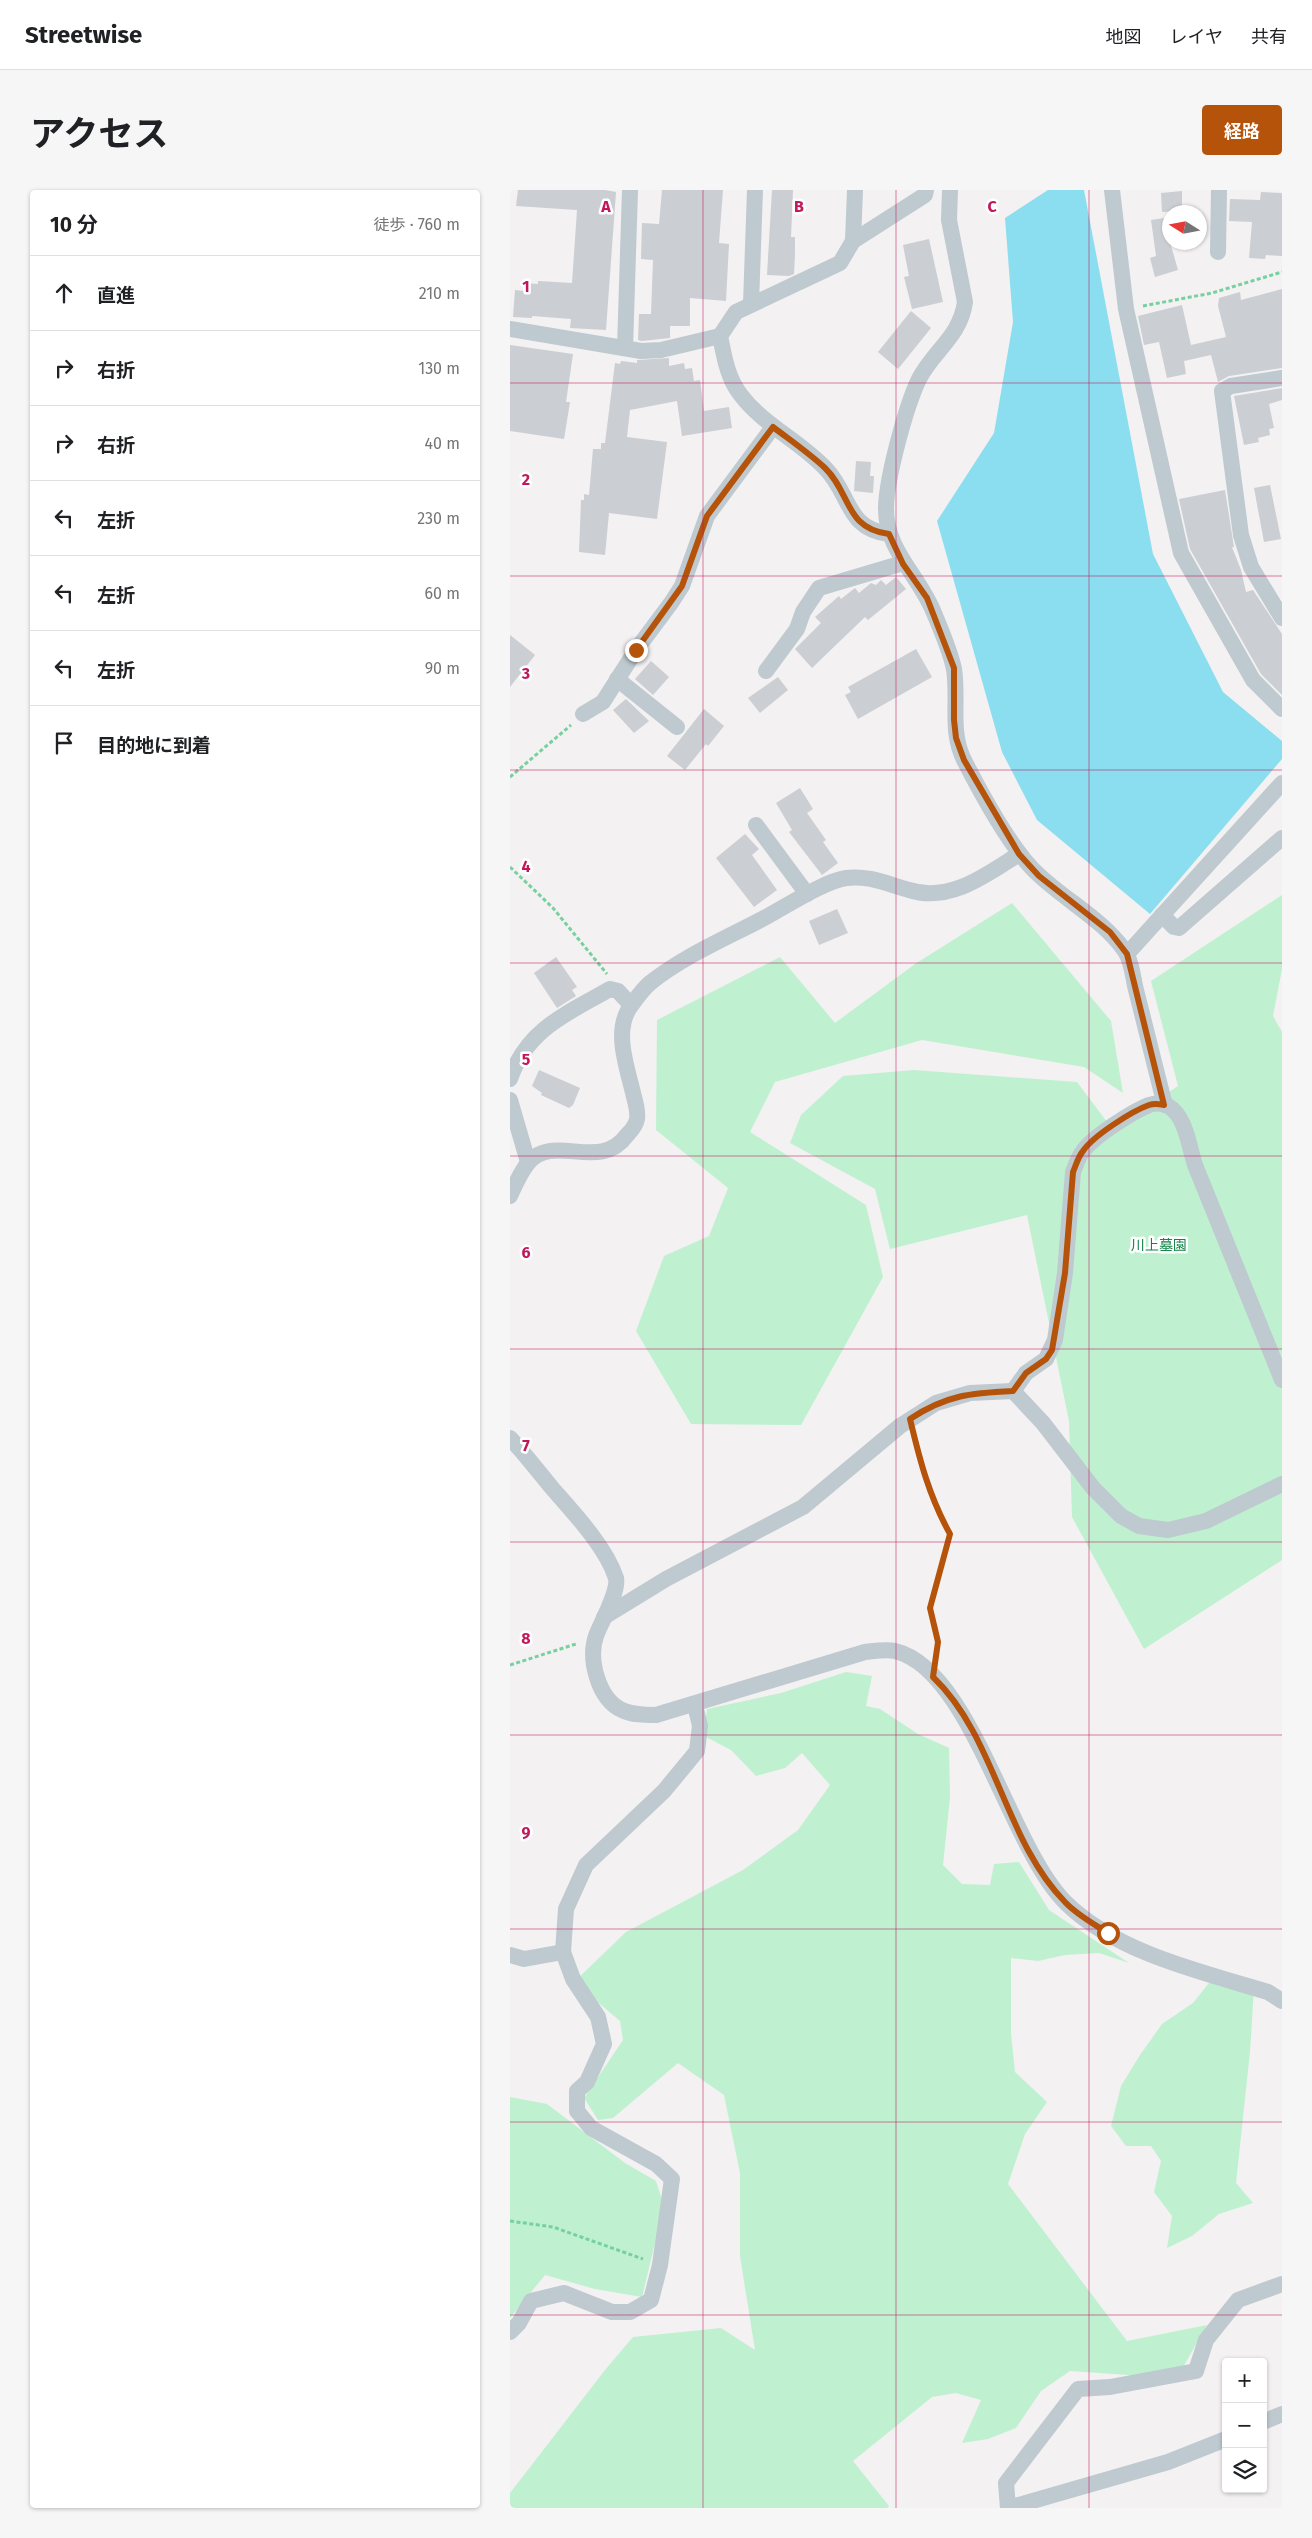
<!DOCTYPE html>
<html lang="ja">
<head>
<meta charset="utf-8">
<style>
	body { margin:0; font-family:"Fira Sans","Noto Sans JP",sans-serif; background:#f6f6f6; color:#202124 }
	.controls { position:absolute; right:15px; bottom:15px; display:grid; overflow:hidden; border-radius:5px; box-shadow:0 1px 4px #0004 }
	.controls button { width:45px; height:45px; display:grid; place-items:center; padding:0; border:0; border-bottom:1px solid #e0e0e0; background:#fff; color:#202124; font:25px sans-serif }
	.compass { position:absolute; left:652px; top:15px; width:45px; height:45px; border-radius:50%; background:#fff; box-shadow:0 1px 4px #0004; rotate:281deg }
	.stop { position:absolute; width:15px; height:15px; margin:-11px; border:4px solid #b45309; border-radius:50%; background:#fff }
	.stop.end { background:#b45309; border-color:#fff; box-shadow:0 1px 5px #0008 }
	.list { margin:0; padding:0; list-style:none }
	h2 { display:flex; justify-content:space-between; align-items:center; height:65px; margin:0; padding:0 20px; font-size:21px }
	h2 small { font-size:16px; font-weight:400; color:#757577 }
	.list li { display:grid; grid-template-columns:32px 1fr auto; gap:15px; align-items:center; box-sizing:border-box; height:75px; padding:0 20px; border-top:1px solid #e0e0e0 }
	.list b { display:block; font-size:19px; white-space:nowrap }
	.list em { font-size:16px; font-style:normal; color:#757577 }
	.icon { flex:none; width:28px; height:28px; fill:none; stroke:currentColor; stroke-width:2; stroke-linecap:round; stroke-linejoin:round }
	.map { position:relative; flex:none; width:772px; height:2318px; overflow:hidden; border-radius:5px }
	header { display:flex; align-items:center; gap:30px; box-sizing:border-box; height:70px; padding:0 25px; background:#fff; border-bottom:1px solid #e0e0e0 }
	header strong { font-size:24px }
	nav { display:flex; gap:28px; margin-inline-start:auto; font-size:18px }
	.intro { display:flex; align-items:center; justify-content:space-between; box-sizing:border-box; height:120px; padding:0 30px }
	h1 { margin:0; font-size:35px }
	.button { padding:12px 22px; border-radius:5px; background:#b45309; color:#fff; font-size:18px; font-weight:700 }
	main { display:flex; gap:30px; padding:0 30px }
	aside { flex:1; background:#fff; border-radius:5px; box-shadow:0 1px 4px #0004 }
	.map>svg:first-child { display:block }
</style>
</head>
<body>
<header>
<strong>Streetwise</strong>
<nav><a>地図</a><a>レイヤ</a><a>共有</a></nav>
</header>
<div class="intro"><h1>アクセス</h1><a class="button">経路</a></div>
<main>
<aside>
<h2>10 分<small>徒歩 · 760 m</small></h2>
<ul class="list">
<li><svg class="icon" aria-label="ahead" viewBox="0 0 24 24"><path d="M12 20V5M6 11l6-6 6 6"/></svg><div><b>直進</b></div><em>210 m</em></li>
<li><svg class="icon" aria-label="right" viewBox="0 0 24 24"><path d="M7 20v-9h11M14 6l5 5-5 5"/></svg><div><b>右折</b></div><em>130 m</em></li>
<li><svg class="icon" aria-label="right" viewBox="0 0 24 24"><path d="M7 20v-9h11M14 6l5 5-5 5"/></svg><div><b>右折</b></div><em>40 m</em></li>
<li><svg class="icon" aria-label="left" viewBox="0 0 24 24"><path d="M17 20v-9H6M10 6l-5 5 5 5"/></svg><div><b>左折</b></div><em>230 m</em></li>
<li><svg class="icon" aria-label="left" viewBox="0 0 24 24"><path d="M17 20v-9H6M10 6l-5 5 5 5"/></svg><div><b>左折</b></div><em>60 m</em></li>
<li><svg class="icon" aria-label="left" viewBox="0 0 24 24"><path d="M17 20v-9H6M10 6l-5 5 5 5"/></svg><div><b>左折</b></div><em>90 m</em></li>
<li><svg class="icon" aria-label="arrive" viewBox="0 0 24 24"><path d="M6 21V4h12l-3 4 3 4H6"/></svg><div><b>目的地に到着</b></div></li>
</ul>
</aside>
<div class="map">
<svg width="772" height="2318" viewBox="0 0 772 2318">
	<rect width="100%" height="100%" fill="#f3f1f1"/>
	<g fill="#bff1d1">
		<polygon points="772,705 772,779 763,826 772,842 772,1370 634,1459 562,1327 559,1231 517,1025 380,1059 365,999 280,953 291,925 333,886 404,880 567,892 603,940 668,896 641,791"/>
		<polygon points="502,713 601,831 613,903 574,877 412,850 265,892 240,942 356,1015 373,1087 291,1235 181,1234 126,1141 154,1066 199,1046 218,998 146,940 147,830 270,767 325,833 405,774"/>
		<polygon points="336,1482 362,1486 356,1516 370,1519 408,1544 439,1558 440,1607 433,1675 452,1694 480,1695 484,1674 509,1672 539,1720 619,1773 589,1763 555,1765 528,1771 501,1768 501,1843 505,1882 537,1912 515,1944 498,1994 617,2151 697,2135 672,2179 648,2187 560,2181 531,2201 506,2238 478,2249 452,2253 471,2210 446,2203 422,2207 343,2271 379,2316 377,2318 0,2318 0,2303 95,2180 123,2147 211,2138 245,2160 230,2066 230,1983 214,1905 168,1873 103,1928 88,1930 74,1908 113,1850 110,1831 64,1792 116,1742 233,1680 288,1640 320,1595 292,1563 275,1578 246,1586 221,1560 194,1546 197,1519 271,1503"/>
		<polygon points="707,1783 744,1798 740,1862 726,1993 743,2013 709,2024 682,2046 657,2058 662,2026 644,2002 651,1971 641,1956 616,1956 601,1936 611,1896 630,1865 652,1834 683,1813"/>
		<polygon points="0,1907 37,1914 115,1973 146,1991 154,2016 132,2107 85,2099 35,2085 0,2128"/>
	</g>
	<polygon fill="#8bdeef" points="538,0 574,0 643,364 713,502 772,551 772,569 640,724 527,630 492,562 427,331 484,243 503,132 495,28"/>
	<g fill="#cbced3">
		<polygon points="8,0 95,0 106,2 96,140 60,138 61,129 22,126 22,128 3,127 5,100 14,101 14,93 28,94 28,91 62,93 67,20 6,16"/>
		<polygon points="152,0 213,0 209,53 219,54 216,111 180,108 180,136 160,136 160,148 132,151 128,150 129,124 141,124 143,70 131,69 132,33 149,34"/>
		<polygon points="262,0 283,0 281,47 285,47 285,65 284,84 279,86 257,85"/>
		<polygon points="672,1 672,21 652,22 651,3"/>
		<polygon points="751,2 772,3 772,66 756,65 755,69 739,68 742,32 719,31 720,9 750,10"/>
		<polygon points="660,27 660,52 668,80 645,87 640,68 646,66 641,30"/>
		<polygon points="419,49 433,112 402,119 394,87 399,86 393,55"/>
		<polygon points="772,99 772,178 719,186 708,192 701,165 674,171 676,184 657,188 649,152 634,155 628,126 672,115 681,155 716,147 708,116 709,108 730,102 731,110"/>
		<polygon points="401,121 421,138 388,179 368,162"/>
		<polygon points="0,155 63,164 56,212 60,212 54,249 0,241"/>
		<polygon points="159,168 159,176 174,173 175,179 182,178 184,191 190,190 194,221 219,217 222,238 172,246 167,211 120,220 117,247 157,252 147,329 99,323 95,365 69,362 71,310 74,310 74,304 79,305 83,259 91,259 91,253 95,253 105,173 110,174 111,171 127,173 127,170"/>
		<polygon points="772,198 772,210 759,214 764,238 759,239 760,245 748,248 749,252 734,255 724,206"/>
		<polygon points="346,271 361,272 360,286 364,286 363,303 344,301"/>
		<polygon points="760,295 771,349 754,352 744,298"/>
		<polygon points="715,300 724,357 722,357 731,380 736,402 743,400 772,444 772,505 751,484 680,359 669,309"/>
		<polygon points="386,387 396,399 358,430 355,427 302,478 285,459 311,433 305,427 329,406 331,409 345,398 349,403 361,393 366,395 371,390 376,395"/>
		<polygon points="0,445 25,465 0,497"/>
		<polygon points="406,459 422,487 348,529 335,505 341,502 338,497"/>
		<polygon points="141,471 159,487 143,505 125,489"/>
		<polygon points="268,487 278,500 250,523 238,508"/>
		<polygon points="116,509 139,531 124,543 103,520"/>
		<polygon points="194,519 214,536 198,556 196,554 175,580 157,566"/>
		<polygon points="290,598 303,619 297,623 316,650 313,652 328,673 312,685 279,642 282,640 266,613"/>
		<polygon points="235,644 249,659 242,665 267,700 244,717 206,668"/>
		<polygon points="327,719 338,743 309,755 299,731"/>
		<polygon points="46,767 67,797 62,800 66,806 47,818 24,783"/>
		<polygon points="29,880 70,898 63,915 59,918 31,905 32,903 22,896"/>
	</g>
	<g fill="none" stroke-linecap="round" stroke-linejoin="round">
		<g stroke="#76d0a0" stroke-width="3" stroke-dasharray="4 2.5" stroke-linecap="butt">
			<polyline points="633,116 702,103 772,82"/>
			<polyline points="0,587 61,535"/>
			<polyline points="0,677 43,718 97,784"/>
			<path d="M404,1246c8,35 18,66 36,99l-20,73 7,34 -1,12"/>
			<polyline points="0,1475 66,1454"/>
			<polyline points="0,2031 43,2037 133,2069"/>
		</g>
		<g stroke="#bec9d0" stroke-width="16">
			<path d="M440,0l-1,30 16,82c-5,35 -31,48 -46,77 -13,27 -32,97 -33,128 -1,43 33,68 48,106 7,17 16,37 20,56 5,32 -5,63 11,93 17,33 48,91 75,114 28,26 63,44 85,75 7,10 8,28 11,39 10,39 19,77 29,115"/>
			<polyline points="602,0 616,119 671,363 743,490 772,519"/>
			<polyline points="343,51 345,0"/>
			<polyline points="708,62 709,0"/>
			<polyline points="241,114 245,0"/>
			<polyline points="0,139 131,161 151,160 210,146 226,122 330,73 343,51 415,5 416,0"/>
			<path d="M210,146c4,19 7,41 20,58 23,31 60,47 86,75 25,26 20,60 63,65"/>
			<polyline points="115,158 120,0"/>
			<polyline points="772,188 721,196 712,201 731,345 741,377 772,428"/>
			<polyline points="256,481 287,439 293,422 309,398 393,373"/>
			<polyline points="107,489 167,537"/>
			<polyline points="73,524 93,512 126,460 161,413 172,396 197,326 263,237"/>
			<polyline points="246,635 297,704"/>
			<polyline points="652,725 664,737 669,738 772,648"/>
			<polyline points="617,764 772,593"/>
			<path d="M0,889c17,-50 58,-66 100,-90l8,2 13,14"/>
			<polyline points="0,910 18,972"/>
			<path d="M0,1006c5,-11 10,-23 18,-33 25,-31 72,10 99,-28 4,-4 9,-10 10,-16 1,-7 -1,-15 -3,-22 -6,-28 -23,-68 -1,-94 5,-7 11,-15 17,-20 35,-28 79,-46 118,-67 20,-11 57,-35 78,-38 23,-3 41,6 63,12 41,13 77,-15 110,-36"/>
			<path d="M503,1201l13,-18 20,-14 9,-19 10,-67 8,-101c3,-7 5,-15 10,-21 11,-15 49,-39 66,-46 6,-2 13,-2 19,1 18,10 21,41 27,59l87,215"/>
			<path d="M0,1248c15,16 28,33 42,50 21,24 54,59 64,90 3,14 -15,44 -20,58 -8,23 2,63 26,74 10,5 23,5 34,5l209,-63c9,-1 22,-3 30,-1 76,18 114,196 171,252 51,50 136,69 202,89l14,9"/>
			<polyline points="94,1427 156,1389 293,1317 390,1236 426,1213 460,1203 503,1201 533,1233 583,1298 611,1326 629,1336 658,1340 696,1331 772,1294"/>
			<polyline points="0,1765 14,1769 53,1762 56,1719 76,1675 154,1601 187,1561 190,1536 185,1515"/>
			<polyline points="0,2142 9,2133 21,2111 54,2103 102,2122 120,2122 141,2110 150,2075 162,1989 146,1974 81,1938 67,1921 67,1901 77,1892 94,1854 88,1827 63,1789 53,1762"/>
			<polyline points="753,2232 772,2224"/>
			<polyline points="498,2318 496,2293 568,2199 600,2197 686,2181 696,2150 728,2110 772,2094"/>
			<polyline points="498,2318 658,2272 716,2249"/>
		</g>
	</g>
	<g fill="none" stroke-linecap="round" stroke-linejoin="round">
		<path stroke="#b45309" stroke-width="6" d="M126,460l46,-64 25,-70 66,-89c17,13 36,26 52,41 26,25 20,61 64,66l14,30 24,34 27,70v52l2,18 8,22 55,94 20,22 71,56 17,22 37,151c-5,-1 -9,-2 -15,0 -17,6 -56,31 -66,46 -5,6 -7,14 -10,21l-8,101 -13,77 -6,9 -20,14 -13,18c-42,2 -67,4 -103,28 10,42 19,77 40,115l-20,74 8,34 -5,35c63,60 71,163 132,225 12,13 29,22 43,31"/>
	</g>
	<path fill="none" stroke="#c2185b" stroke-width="1" stroke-opacity="0.55" d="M193,0v2318M386,0v2318M579,0v2318M0,193h772M0,386h772M0,580h772M0,773h772M0,966h772M0,1159h772M0,1352h772M0,1545h772M0,1739h772M0,1932h772M0,2125h772"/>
	<g text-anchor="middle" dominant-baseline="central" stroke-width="5" stroke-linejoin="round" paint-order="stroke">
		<g font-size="14" fill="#158448" stroke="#fff">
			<text x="649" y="1055">川上墓園</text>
		</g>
	</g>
	<g font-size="16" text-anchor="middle" font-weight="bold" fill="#c2185b" stroke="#fff" stroke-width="5" stroke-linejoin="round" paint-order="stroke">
		<text x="96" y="22">A</text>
		<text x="289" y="22">B</text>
		<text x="482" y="22">C</text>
		<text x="16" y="102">1</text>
		<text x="16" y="295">2</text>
		<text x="16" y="489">3</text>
		<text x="16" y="682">4</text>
		<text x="16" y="875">5</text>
		<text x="16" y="1068">6</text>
		<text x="16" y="1261">7</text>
		<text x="16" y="1454">8</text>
		<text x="16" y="1648">9</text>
	</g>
</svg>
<div class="controls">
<button>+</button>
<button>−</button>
<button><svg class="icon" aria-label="layers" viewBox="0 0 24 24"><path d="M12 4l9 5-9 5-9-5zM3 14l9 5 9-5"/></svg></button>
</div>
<svg class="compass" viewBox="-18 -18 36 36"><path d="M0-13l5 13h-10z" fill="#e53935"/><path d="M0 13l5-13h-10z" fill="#757577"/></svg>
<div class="stop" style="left:598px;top:1743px"></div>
<div class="stop end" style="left:126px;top:460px"></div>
</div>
</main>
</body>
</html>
